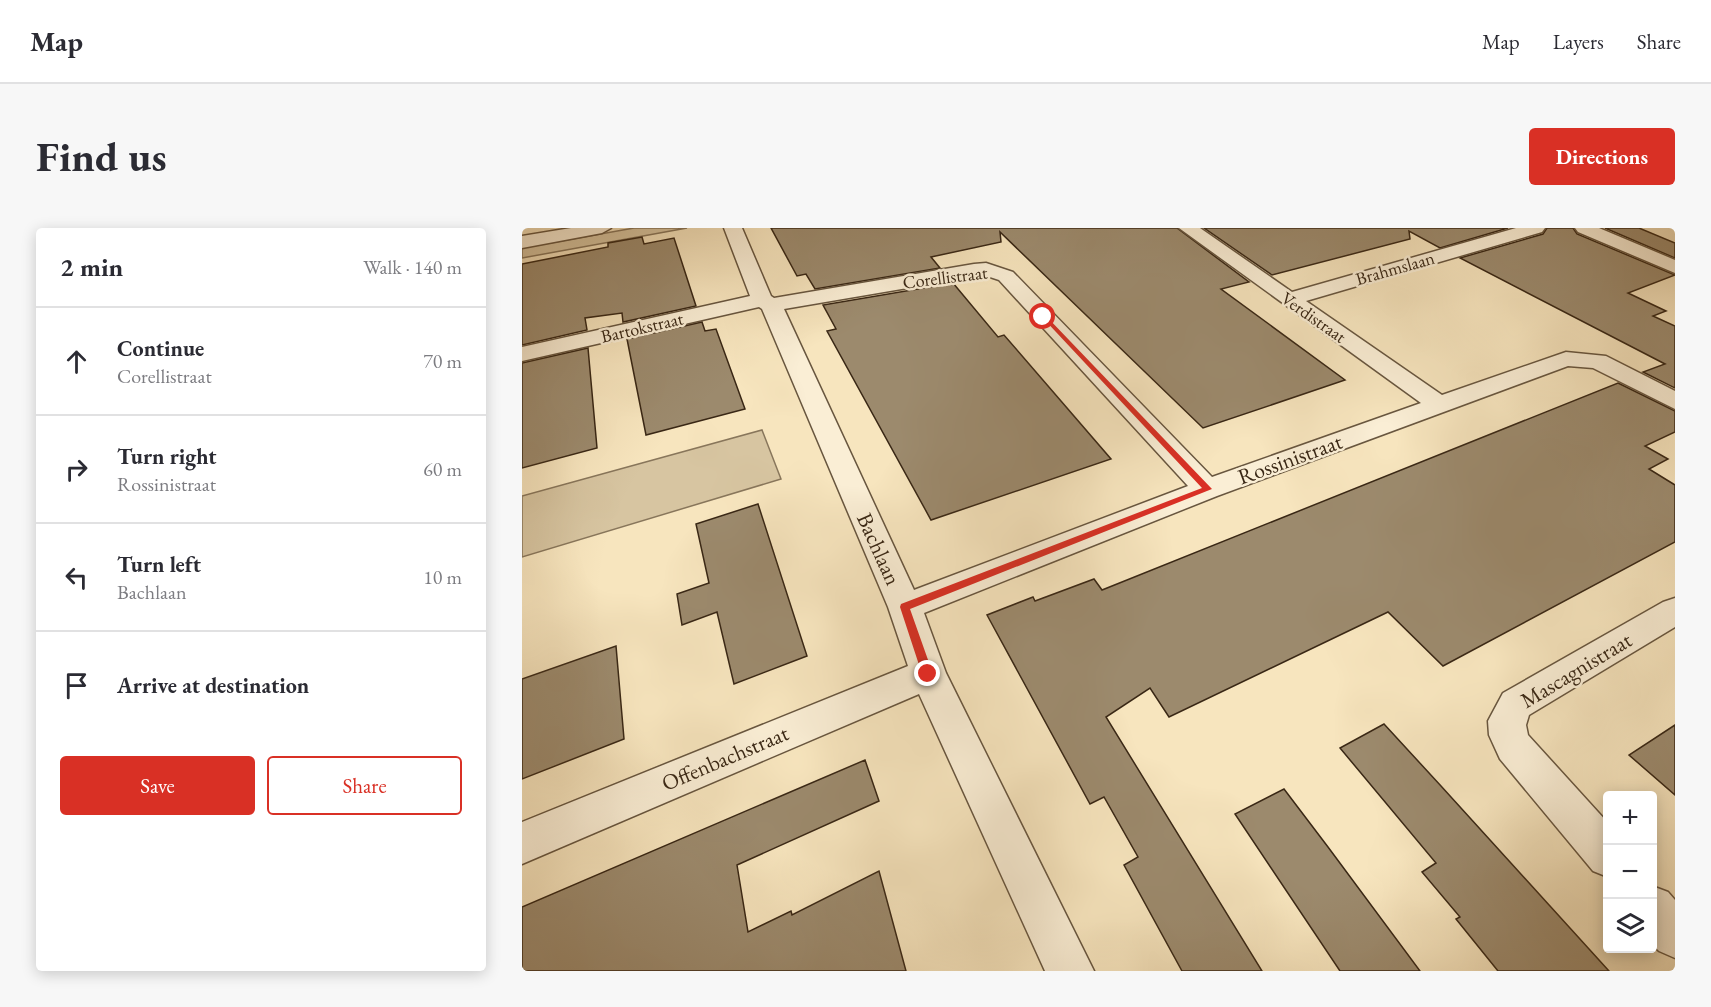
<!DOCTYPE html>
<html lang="en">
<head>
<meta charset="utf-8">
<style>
	body { margin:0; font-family:"EB Garamond",serif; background:#f7f7f7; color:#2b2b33 }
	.controls { position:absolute; right:18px; bottom:18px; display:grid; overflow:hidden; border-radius:6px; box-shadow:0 3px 15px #0003 }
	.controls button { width:54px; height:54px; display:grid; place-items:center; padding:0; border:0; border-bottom:2px solid #e1e1e2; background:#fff; color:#2b2b33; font:30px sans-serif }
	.stop { position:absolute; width:18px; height:18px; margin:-14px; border:4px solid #d93025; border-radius:50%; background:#fff }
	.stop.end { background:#d93025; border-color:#fff; box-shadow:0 2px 6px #0008 }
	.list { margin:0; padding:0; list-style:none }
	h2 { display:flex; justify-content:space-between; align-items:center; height:78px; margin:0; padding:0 24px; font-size:26px }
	h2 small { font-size:20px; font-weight:400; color:#7c7c81 }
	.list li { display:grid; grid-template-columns:39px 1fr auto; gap:18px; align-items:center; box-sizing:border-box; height:108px; padding:0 24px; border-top:2px solid #e1e1e2 }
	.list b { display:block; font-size:22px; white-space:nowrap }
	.list p { margin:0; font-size:20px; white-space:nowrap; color:#7c7c81 }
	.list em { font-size:20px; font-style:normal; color:#7c7c81 }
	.actions { display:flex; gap:12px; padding:18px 24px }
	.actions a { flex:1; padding:14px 0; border:2px solid #d93025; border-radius:6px; text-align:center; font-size:21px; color:#d93025 }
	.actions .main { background:#d93025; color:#fff }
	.icon { flex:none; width:33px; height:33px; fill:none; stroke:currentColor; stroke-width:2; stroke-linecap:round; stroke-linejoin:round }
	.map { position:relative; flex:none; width:1153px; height:743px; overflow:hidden; border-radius:6px }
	header { display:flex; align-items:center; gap:36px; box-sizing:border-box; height:84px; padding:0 30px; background:#fff; border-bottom:2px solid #e1e1e2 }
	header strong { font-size:28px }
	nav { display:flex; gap:33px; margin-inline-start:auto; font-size:21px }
	.intro { display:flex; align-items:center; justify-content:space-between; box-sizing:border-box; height:144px; padding:0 36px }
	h1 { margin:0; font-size:42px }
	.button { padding:15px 27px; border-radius:6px; background:#d93025; color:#fff; font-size:21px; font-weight:700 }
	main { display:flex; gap:36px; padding:0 36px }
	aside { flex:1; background:#fff; border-radius:6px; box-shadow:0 3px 15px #0003 }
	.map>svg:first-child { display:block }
</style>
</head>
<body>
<header>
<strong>Map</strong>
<nav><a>Map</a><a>Layers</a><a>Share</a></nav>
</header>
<div class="intro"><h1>Find us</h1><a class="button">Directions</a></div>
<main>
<aside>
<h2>2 min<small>Walk · 140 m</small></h2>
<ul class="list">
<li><svg class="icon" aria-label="ahead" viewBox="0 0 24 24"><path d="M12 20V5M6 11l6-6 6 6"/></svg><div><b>Continue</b><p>Corellistraat</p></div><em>70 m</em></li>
<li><svg class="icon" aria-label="right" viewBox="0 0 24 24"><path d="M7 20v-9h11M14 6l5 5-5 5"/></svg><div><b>Turn right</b><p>Rossinistraat</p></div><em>60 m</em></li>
<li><svg class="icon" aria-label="left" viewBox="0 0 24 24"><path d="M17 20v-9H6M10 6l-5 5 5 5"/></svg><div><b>Turn left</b><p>Bachlaan</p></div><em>10 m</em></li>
<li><svg class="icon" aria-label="arrive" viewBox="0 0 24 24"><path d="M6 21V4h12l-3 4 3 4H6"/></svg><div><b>Arrive at destination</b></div></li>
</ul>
<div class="actions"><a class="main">Save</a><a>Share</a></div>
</aside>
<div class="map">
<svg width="1153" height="743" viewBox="0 0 1153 743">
	<rect width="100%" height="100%" fill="#f7e5be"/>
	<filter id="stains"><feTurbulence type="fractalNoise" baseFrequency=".00333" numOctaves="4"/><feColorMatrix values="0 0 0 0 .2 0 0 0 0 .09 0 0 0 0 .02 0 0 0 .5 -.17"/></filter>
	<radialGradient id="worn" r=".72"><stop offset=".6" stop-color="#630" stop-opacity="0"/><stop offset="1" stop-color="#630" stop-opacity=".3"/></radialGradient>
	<g fill="#d7c5a1" stroke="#88765b" stroke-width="1.5">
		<polygon points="112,0 165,0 0,30 0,20"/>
		<polygon points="240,202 259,251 0,329 0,268"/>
	</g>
	<g fill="#9c8a6d" stroke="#392715" stroke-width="1.5">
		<polygon points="249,0 655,0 727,54 699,61 823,152 681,200 478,4 479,14 409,29 418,40 293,61 284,46 275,48"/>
		<polygon points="682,0 986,0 918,20 887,3 888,11 750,47"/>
		<polygon points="1025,0 1051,0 1055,6 1153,47 1106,65 1144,83 1131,88 1153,98 1153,160 1121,144 1143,136 938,30 1021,6"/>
		<polygon points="1083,0 1117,0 1153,15 1153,30"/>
		<polygon points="120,9 122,16 152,10 174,78 101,94 100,85 63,90 65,102 0,117 0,36 86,19 86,15"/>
		<polygon points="431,55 476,109 482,107 589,231 409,292 305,103 314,101 301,77"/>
		<polygon points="180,94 183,103 194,101 223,181 124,207 105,111"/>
		<polygon points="66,120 75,220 0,240 0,135"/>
		<polygon points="1096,155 1153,183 1153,204 1123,218 1146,231 1127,241 1153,257 1153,314 921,438 866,384 647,489 628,460 584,489 740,743 660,743 602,637 616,629 582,569 568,576 465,387 511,369 513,373 572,351 580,362"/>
		<polygon points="236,276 285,428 212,456 195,384 160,397 155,366 187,355 174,296"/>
		<polygon points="94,418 102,511 0,551 0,451"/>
		<polygon points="862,496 919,558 1087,743 976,743 934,691 938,689 900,644 914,635 818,520"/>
		<polygon points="1153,497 1153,567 1107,527"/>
		<polygon points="343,532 357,573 215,637 226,704 269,683 270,687 357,643 384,743 0,743 0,679"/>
		<polygon points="762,561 806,619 898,743 818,743 713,586"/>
	</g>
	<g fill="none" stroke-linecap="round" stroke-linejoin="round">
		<defs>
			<g id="street">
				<polygon points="49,0 89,0 80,5 0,20 0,8"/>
				<path d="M202,0h18l29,68 3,2 200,-34 12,-1 27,9 199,205 209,-74 -242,-175h21l92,64 224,-64h29l-3,4 -236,69 136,94 124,-43 40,4 69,35v18l-82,-41 -25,-2 -351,130 -293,117 22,60 148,298h-49l-126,-277 -397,170v-42l386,-156 -20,-59 -126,-298 -3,-2 -237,54v-14l228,-51zM462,47l15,5 189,206 -274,104 -130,-281z"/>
				<polygon points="1053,0 1077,0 1153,32 1153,45 1056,4"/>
				<polygon points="1153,370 1153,399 1007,487 1004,497 1006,507 1086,595 1086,649 1071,643 978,531 967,507 966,493 981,465 1141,374"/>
				<polygon points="1130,658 1146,664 1153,672 1153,730 1137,723 1130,716"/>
			</g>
		</defs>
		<use href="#street" stroke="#68563f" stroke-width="3"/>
		<use href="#street" fill="#faeed5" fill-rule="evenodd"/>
	</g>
	<polygon fill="#d93025" points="519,88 524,88 690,261 388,381 411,446 406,450 400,446 378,379 379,376 680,260"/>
	<g text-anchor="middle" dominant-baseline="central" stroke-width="5" stroke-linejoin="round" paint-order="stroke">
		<g font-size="18" fill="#392715" stroke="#faeed5">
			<text transform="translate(873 40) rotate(-16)">Brahmslaan</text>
			<text transform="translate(423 49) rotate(-7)">Corellistraat</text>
			<text transform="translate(792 89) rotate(35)">Verdistraat</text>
			<text transform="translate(120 99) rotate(-13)">Bartokstraat</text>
		</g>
		<g font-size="22" fill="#392715" stroke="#faeed5">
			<text transform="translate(768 231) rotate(-20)">Rossinistraat</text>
			<text transform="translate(357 321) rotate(66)">Bachlaan</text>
			<text transform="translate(1054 442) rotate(-31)">Mascagnistraat</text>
			<text transform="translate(203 530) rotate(-23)">Offenbachstraat</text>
		</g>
	</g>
	<rect width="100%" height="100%" filter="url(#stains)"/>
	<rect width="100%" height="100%" fill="url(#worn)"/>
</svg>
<div class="controls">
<button>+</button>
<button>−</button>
<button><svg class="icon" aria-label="layers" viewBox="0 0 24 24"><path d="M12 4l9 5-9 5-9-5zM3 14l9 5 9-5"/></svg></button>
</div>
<div class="stop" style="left:521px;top:89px"></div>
<div class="stop end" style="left:406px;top:446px"></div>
</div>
</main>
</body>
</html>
